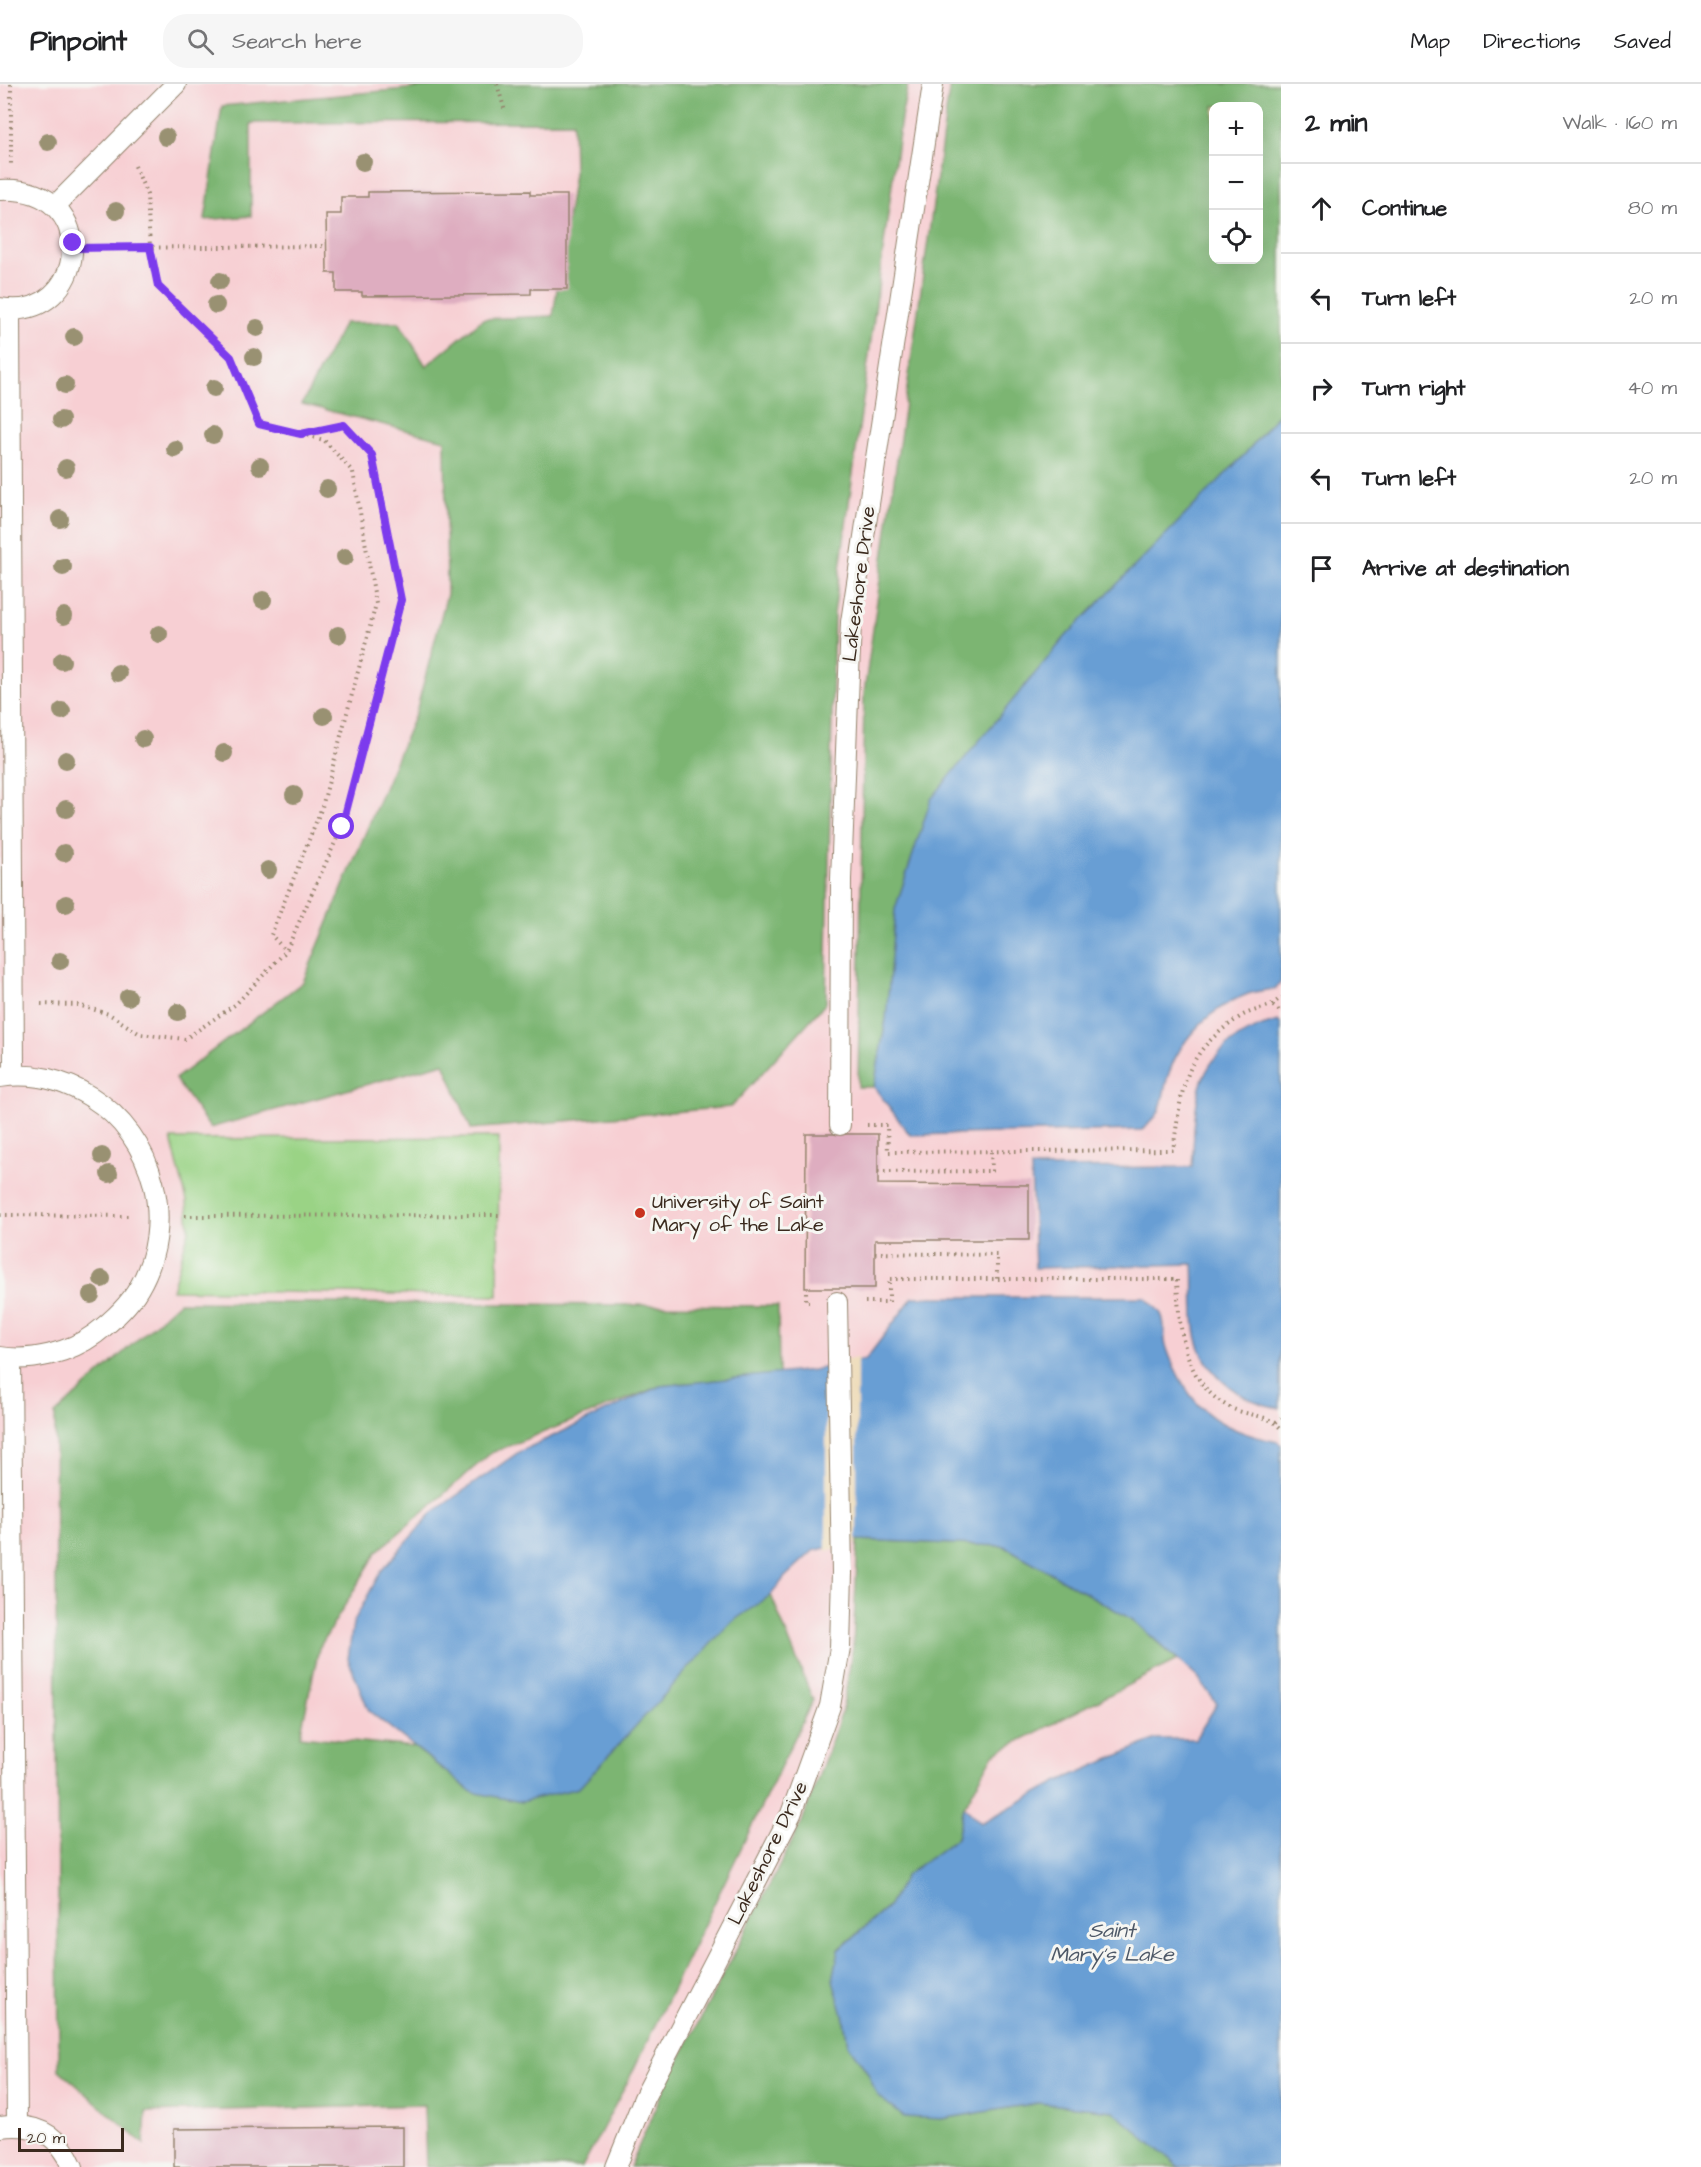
<!DOCTYPE html>
<html lang="en">
<head>
<meta charset="utf-8">
<style>
	body { margin:0; font-family:"Architects Daughter",sans-serif; background:#f6f6f6; color:#202124 }
	.controls { position:absolute; right:18px; top:18px; display:grid; overflow:hidden; border-radius:12px; box-shadow:0 6px 24px #0002 }
	.controls button { width:54px; height:54px; display:grid; place-items:center; padding:0; border:0; border-bottom:2px solid #e0e0e0; background:#fff; color:#202124; font:30px sans-serif }
	.scale { position:absolute; left:18px; bottom:15px; width:106px; box-sizing:border-box; padding-left:6px; border:3px solid #3b2a1e; border-top:0; font-size:16px; line-height:21px; white-space:nowrap; color:#3b2a1e; -webkit-text-stroke:4px #f6f6f2; paint-order:stroke }
	.stop { position:absolute; width:18px; height:18px; margin:-14px; border:4px solid #7c3aed; border-radius:50%; background:#fff }
	.stop.end { background:#7c3aed; border-color:#fff; box-shadow:0 2px 6px #0008 }
	.list { margin:0; padding:0; list-style:none }
	h2 { display:flex; justify-content:space-between; align-items:center; height:78px; margin:0; padding:0 24px; font-size:26px }
	h2 small { font-size:20px; font-weight:400; color:#757577 }
	.list li { display:grid; grid-template-columns:39px 1fr auto; gap:18px; align-items:center; box-sizing:border-box; height:90px; padding:0 24px; border-top:2px solid #e0e0e0 }
	.list b { display:block; font-size:22px; white-space:nowrap }
	.list em { font-size:20px; font-style:normal; color:#757577 }
	.icon { flex:none; width:33px; height:33px; fill:none; stroke:currentColor; stroke-width:2; stroke-linecap:round; stroke-linejoin:round }
	.map { position:relative; flex:none; width:1281px; height:2083px; overflow:hidden }
	header { display:flex; align-items:center; gap:36px; box-sizing:border-box; height:84px; padding:0 30px; background:#fff; border-bottom:2px solid #e0e0e0 }
	header strong { font-size:28px }
	nav { display:flex; gap:33px; margin-inline-start:auto; font-size:21px }
	.search { width:420px; height:54px; background:#f6f6f6; display:flex; align-items:center; gap:15px; box-sizing:border-box; padding:0 21px; border-radius:24px; color:#757577; font-size:22px }
	main { display:flex }
	aside { flex:1; background:#fff }
	.map>svg:first-child { display:block }
</style>
</head>
<body>
<header>
<strong>Pinpoint</strong>
<div class="search"><svg class="icon" aria-label="search" viewBox="0 0 24 24"><circle cx="10" cy="10" r="6"/><path d="M15 15l6 6"/></svg>Search here</div>
<nav><a>Map</a><a>Directions</a><a>Saved</a></nav>
</header>
<main>
<div class="map">
<svg width="1281" height="2083" viewBox="0 0 1281 2083">
	<rect width="100%" height="100%" fill="#f6f6f2"/>
	<filter id="ink" filterUnits="userSpaceOnUse"><feTurbulence type="fractalNoise" baseFrequency=".0167" numOctaves="2"/><feDisplacementMap in="SourceGraphic" scale="12" xChannelSelector="R" yChannelSelector="G"/><feConvolveMatrix kernelMatrix="1 2 1 2 8 2 1 2 1" color-interpolation-filters="sRGB"/></filter>
	<filter id="wash" filterUnits="userSpaceOnUse"><feTurbulence type="fractalNoise" baseFrequency=".008" numOctaves="4" result="noise"/><feDisplacementMap in="SourceGraphic" scale="24" xChannelSelector="R" yChannelSelector="G"/><feGaussianBlur stdDeviation="1.35" result="paint"/><feColorMatrix in="noise" values="0 0 0 0 0 0 0 0 0 0 0 0 0 0 0 0 0 1.4 0 .05"/><feComposite in="paint" operator="in"/></filter>
	<g filter="url(#wash)">
		<rect width="100%" height="100%" fill="#eedcba"/>
		<path fill="#f7cfd3" fill-rule="evenodd" d="M0,0h1281v2083h-1281zM1214,22h44v154h-44z"/>
		<polygon fill="#9ad385" stroke="#6a7e52" stroke-width="1.5" points="499,1053 498,1212 172,1206 189,1146 187,1117 171,1055"/>
		<g fill="#7bb572" stroke="#5b7048" stroke-width="1.5" fill-rule="evenodd">
			<polygon points="459,0 908,0 901,34 834,530 826,919 731,1023 471,1045 444,979 210,1044 175,995 303,898 416,628 447,510 445,356 302,320 344,239 399,238 426,282 483,235 553,232 574,89 573,38 251,39 251,132 205,136 222,22"/>
			<path d="M950,0h331v327l-36,43 -359,565 -12,68h-16l6,-394zM1214,22h44v154h-44z"/>
			<polygon points="179,1218 778,1222 779,1290 660,1302 491,1369 377,1468 319,1564 300,1652 414,1663 472,1708 771,1511 813,1616 627,1999 582,2083 426,2083 424,2021 146,2028 144,2060 59,1986 55,1330"/>
			<polygon points="858,1456 1004,1462 1133,1536 1177,1576 994,1670 964,1723 957,1754 905,1792 889,1822 839,1865 843,1931 848,1960 868,1989 877,2011 941,2035 1038,2019 1113,2027 1179,2083 630,2083 658,2017 802,1738 842,1628 853,1563"/>
		</g>
		<g fill="#679ed4" stroke="#516479" stroke-width="1.5">
			<path d="M1281,327v570l-6,8c-9,1 -18,2 -27,5 -36,13 -67,43 -79,79 -5,13 -5,28 -11,40 -3,6 -11,12 -16,17l-232,5 -36,-48 12,-68 9,-110 36,-110 135,-163 179,-182z"/>
			<path d="M1278,937l3,4 -1,383c-37,-6 -73,-30 -83,-69 -6,-23 -2,-51 -4,-75l-158,4 -4,-100 161,-1c2,-21 1,-44 5,-65 6,-46 40,-70 81,-81z"/>
			<path d="M913,1213h232c5,5 12,11 16,17 5,8 2,22 5,32 21,61 50,84 112,96l3,3v722h-102l-66,-56 -75,-8 -97,16 -37,-2 -27,-22 -9,-22 -20,-29 -5,-29 -10,-35 6,-30 50,-44 16,-30 52,-38 7,-31 17,16 76,-41 99,-43h39l22,-35 -19,-26 -65,-58 -129,-74 -146,-6 -45,11 -28,26 -14,18 -42,29 -150,164 -58,14 -49,-10 -103,-81 -21,-52 5,-36 28,-52 52,-59 86,-60 141,-66 153,-16 53,-11z"/>
		</g>
		<polygon fill="#eedcba" points="857,1274 857,1459 826,1467 826,1280"/>
		<g id="blocks">
			<g fill="#deadc0">
				<polygon points="530,107 530,111 567,111 567,205 531,205 531,210 362,212 362,208 336,208 336,189 327,189 326,130 341,130 341,113 368,113 368,108"/>
				<polygon points="806,1050 878,1050 878,1100 1029,1101 1029,1156 875,1156 875,1204 805,1204"/>
				<polygon points="403,2043 403,2083 174,2083 174,2045"/>
			</g>
		</g>
	</g>
	<g filter="url(#ink)">
		<use href="#blocks" fill-opacity="0" stroke="#94836c" stroke-width="1.5"/>
		<g fill="none" stroke-linecap="round" stroke-linejoin="round">
			<defs>
				<g id="service">
					<path d="M0,106c105,-6 87,134 0,118"/>
					<polyline points="55,122 176,0"/>
					<polyline points="10,226 14,990"/>
					<path d="M0,993c32,-5 64,3 91,20 64,40 86,126 48,191 -11,19 -27,33 -44,46 -26,19 -63,28 -95,23"/>
					<polyline points="840,1041 841,795 851,538 933,0"/>
					<polyline points="11,1275 17,2040"/>
					<path d="M0,2043c35,-5 59,7 73,40"/>
					<polyline points="616,2083 644,2014 791,1730 830,1622 840,1564 842,1488 837,1218"/>
				</g>
			</defs>
			<use href="#service" stroke="#94836c" stroke-width="22"/>
			<g stroke="#94836c" stroke-width="4" stroke-dasharray="1.5 4.5" stroke-linecap="butt">
				<polyline points="11,0 11,81"/>
				<polyline points="497,0 505,27"/>
				<polyline points="135,82 147,111 150,163 158,202 231,273 259,340 324,356 353,388 376,520 322,723 271,851 286,867"/>
				<polyline points="99,164 326,162"/>
				<polyline points="41,920 78,921 109,930 140,950 185,955 236,920 286,867 342,743 401,516 372,371 344,341 304,349"/>
				<polyline points="1273,922 1281,928"/>
				<path d="M867,1041h20l1,27 285,-2c10,-64 8,-95 67,-133 14,-9 29,-7 41,-20"/>
				<polyline points="878,1088 992,1087 991,1068"/>
				<polyline points="0,1131 129,1132"/>
				<polyline points="185,1132 499,1131"/>
				<polyline points="875,1169 997,1171 997,1195"/>
				<polyline points="806,1208 806,1218 809,1218"/>
				<path d="M865,1218h24v-23h288c2,47 5,104 54,129 16,8 39,6 50,21"/>
				<polyline points="1276,1338 1281,1334"/>
			</g>
			<use href="#service" stroke="#fff" stroke-width="20"/>
		</g>
		<g fill="#999172">
			<circle cx="166" cy="53" r="9"/>
			<circle cx="48" cy="58" r="9"/>
			<circle cx="363" cy="78" r="9"/>
			<circle cx="116" cy="127" r="9"/>
			<circle cx="220" cy="197" r="9"/>
			<circle cx="216" cy="221" r="9"/>
			<circle cx="257" cy="244" r="9"/>
			<circle cx="74" cy="253" r="9"/>
			<circle cx="254" cy="273" r="9"/>
			<circle cx="65" cy="301" r="9"/>
			<circle cx="214" cy="304" r="9"/>
			<circle cx="61" cy="336" r="9"/>
			<circle cx="213" cy="351" r="9"/>
			<circle cx="175" cy="365" r="9"/>
			<circle cx="260" cy="382" r="9"/>
			<circle cx="66" cy="384" r="9"/>
			<circle cx="327" cy="405" r="9"/>
			<circle cx="60" cy="435" r="9"/>
			<circle cx="345" cy="473" r="9"/>
			<circle cx="63" cy="483" r="9"/>
			<circle cx="263" cy="516" r="9"/>
			<circle cx="64" cy="532" r="9"/>
			<circle cx="159" cy="550" r="9"/>
			<circle cx="338" cy="551" r="9"/>
			<circle cx="62" cy="577" r="9"/>
			<circle cx="118" cy="589" r="9"/>
			<circle cx="62" cy="627" r="9"/>
			<circle cx="324" cy="632" r="9"/>
			<circle cx="143" cy="655" r="9"/>
			<circle cx="224" cy="669" r="9"/>
			<circle cx="66" cy="676" r="9"/>
			<circle cx="294" cy="711" r="9"/>
			<circle cx="66" cy="725" r="9"/>
			<circle cx="64" cy="769" r="9"/>
			<circle cx="268" cy="786" r="9"/>
			<circle cx="66" cy="820" r="9"/>
			<circle cx="60" cy="877" r="9"/>
			<circle cx="128" cy="913" r="9"/>
			<circle cx="178" cy="928" r="9"/>
			<circle cx="102" cy="1072" r="9"/>
			<circle cx="109" cy="1090" r="9"/>
			<circle cx="102" cy="1195" r="9"/>
			<circle cx="91" cy="1211" r="9"/>
		</g>
	</g>
	<g fill="none" stroke-linecap="round" stroke-linejoin="round" filter="url(#ink)">
		<polyline stroke="#7c3aed" stroke-width="8" points="73,159 73,164 150,163 158,202 231,273 259,340 301,350 344,341 372,371 401,516 342,743"/>
	</g>
	<circle fill="#c8321e" stroke="#f6f6f2" stroke-width="2" cx="640" cy="1129" r="6"/>
	<g text-anchor="middle" dominant-baseline="central" stroke-width="6" stroke-linejoin="round" paint-order="stroke">
		<g font-size="20" fill="#3b2a1e" stroke="#f6f6f2">
			<text transform="translate(859 500) rotate(-83)">Lakeshore Drive</text>
			<text transform="translate(768 1769) rotate(-64)">Lakeshore Drive</text>
		</g>
		<g font-size="20" fill="#3b2a1e" stroke="#f6f6f2" text-anchor="start">
			<text x="652" y="1118">University of Saint<tspan x="652" dy="23">Mary of the Lake</tspan></text>
		</g>
		<g font-size="21" font-style="italic" fill="#4d5867" stroke="#f6f6f2">
			<text x="1112" y="1846">Saint<tspan x="1112" dy="24">Mary's Lake</tspan></text>
		</g>
	</g>
</svg>
<div class="controls">
<button>+</button>
<button>−</button>
<button><svg class="icon" aria-label="locate" viewBox="0 0 24 24"><circle cx="12" cy="12" r="6"/><path d="M12 2v4M12 18v4M2 12h4M18 12h4"/></svg></button>
</div>
<div class="scale">20 m</div>
<div class="stop" style="left:342px;top:743px"></div>
<div class="stop end" style="left:73px;top:159px"></div>
</div>
<aside>
<h2>2 min<small>Walk · 160 m</small></h2>
<ul class="list">
<li><svg class="icon" aria-label="ahead" viewBox="0 0 24 24"><path d="M12 20V5M6 11l6-6 6 6"/></svg><div><b>Continue</b></div><em>80 m</em></li>
<li><svg class="icon" aria-label="left" viewBox="0 0 24 24"><path d="M17 20v-9H6M10 6l-5 5 5 5"/></svg><div><b>Turn left</b></div><em>20 m</em></li>
<li><svg class="icon" aria-label="right" viewBox="0 0 24 24"><path d="M7 20v-9h11M14 6l5 5-5 5"/></svg><div><b>Turn right</b></div><em>40 m</em></li>
<li><svg class="icon" aria-label="left" viewBox="0 0 24 24"><path d="M17 20v-9H6M10 6l-5 5 5 5"/></svg><div><b>Turn left</b></div><em>20 m</em></li>
<li><svg class="icon" aria-label="arrive" viewBox="0 0 24 24"><path d="M6 21V4h12l-3 4 3 4H6"/></svg><div><b>Arrive at destination</b></div></li>
</ul>
</aside>
</main>
</body>
</html>
